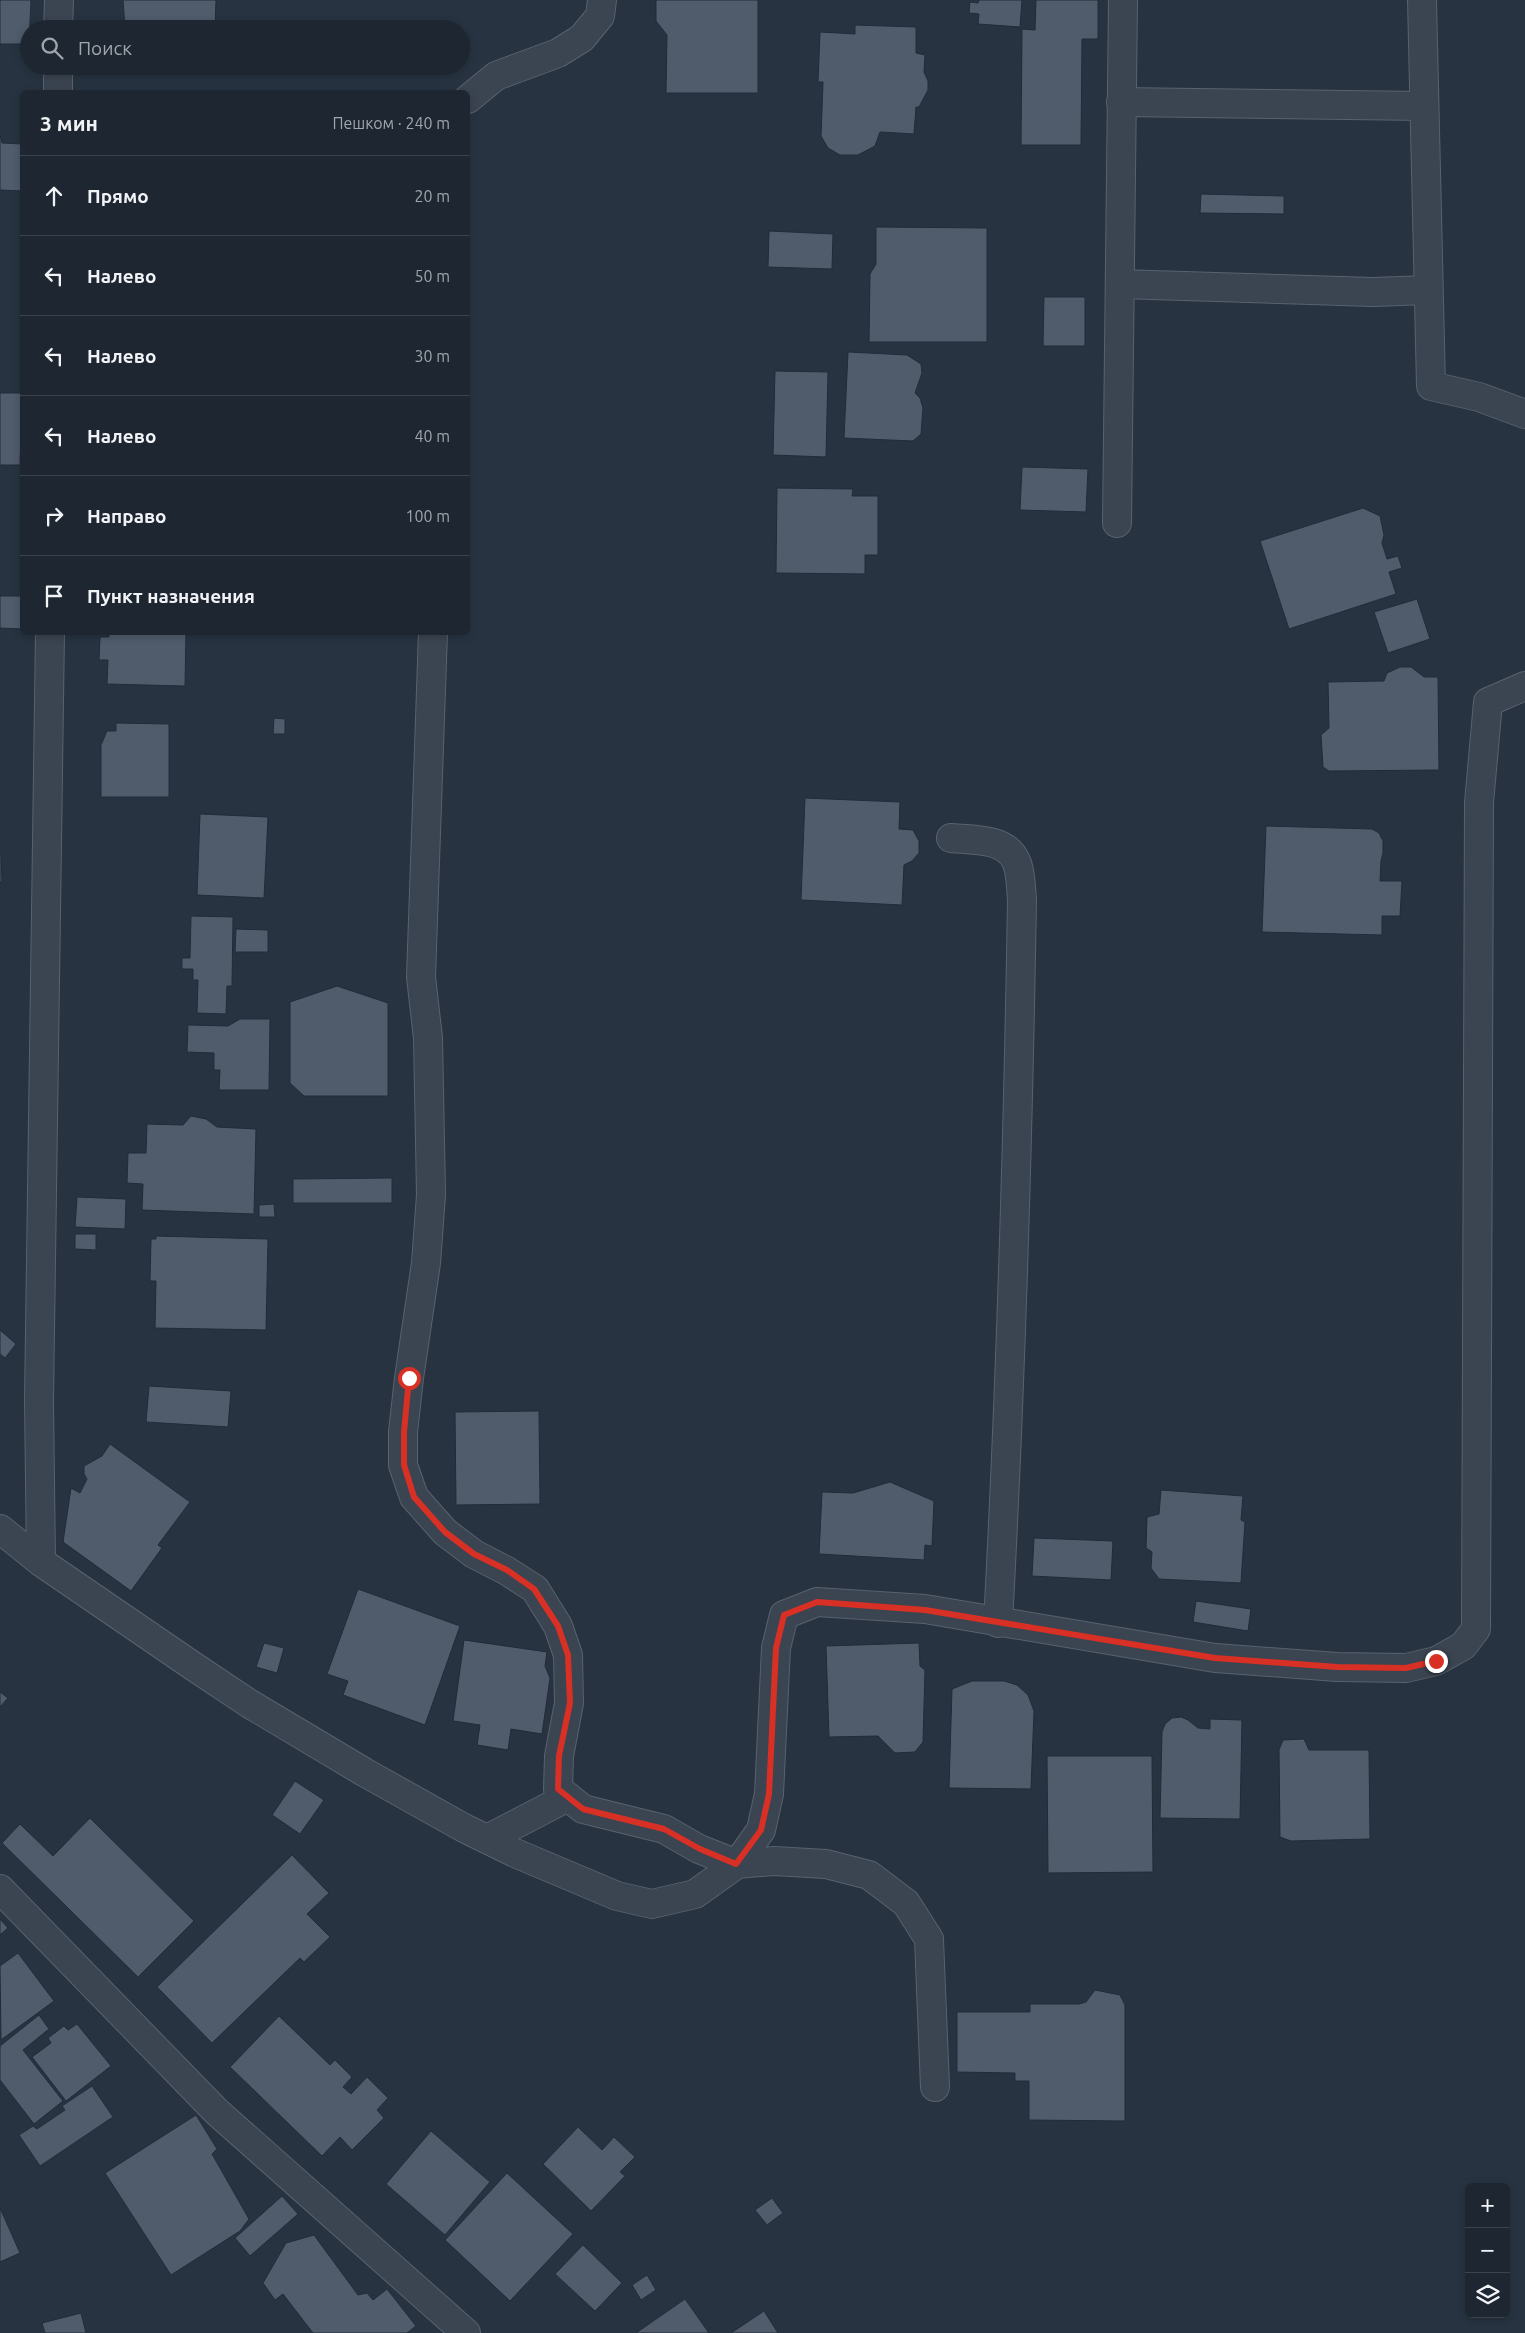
<!DOCTYPE html>
<html lang="ru">
<head>
<meta charset="utf-8">
<style>
	body { margin:0; font-family:Ubuntu,sans-serif; background:#252e39; color:#f1f3f6 }
	.controls { position:absolute; right:15px; bottom:15px; display:grid; overflow:hidden; border-radius:8px; box-shadow:0 2px 8px #0003 }
	.controls button { width:45px; height:45px; display:grid; place-items:center; padding:0; border:0; border-bottom:1px solid #3b434d; background:#1d2631; color:#f1f3f6; font:25px sans-serif }
	.stop { position:absolute; width:15px; height:15px; margin:-11px; border:4px solid #d93025; border-radius:50%; background:#fff }
	.stop.end { background:#d93025; border-color:#fff; box-shadow:0 1px 5px #0008 }
	.list { margin:0; padding:0; list-style:none }
	h2 { display:flex; justify-content:space-between; align-items:center; height:65px; margin:0; padding:0 20px; font-size:21px }
	h2 small { font-size:16px; font-weight:400; color:#a0a5ab }
	.list li { display:grid; grid-template-columns:32px 1fr auto; gap:15px; align-items:center; box-sizing:border-box; height:80px; padding:0 20px; border-top:1px solid #3b434d }
	.list b { display:block; font-size:19px; white-space:nowrap }
	.list em { font-size:16px; font-style:normal; color:#a0a5ab }
	.icon { flex:none; width:28px; height:28px; fill:none; stroke:currentColor; stroke-width:2; stroke-linecap:round; stroke-linejoin:round }
	.map { position:relative; flex:none; width:1525px; height:2333px; overflow:hidden }
	.search { position:absolute; background:#1d2631; box-shadow:0 2px 8px #0003; left:20px; top:20px; width:450px; height:55px; display:flex; align-items:center; gap:12px; box-sizing:border-box; padding:0 18px; border-radius:28px; color:#a0a5ab; font-size:19px }
	.panel { position:absolute; background:#1d2631; box-shadow:0 2px 8px #0003; left:20px; top:90px; width:450px; height:545px; border-radius:8px }
	.map>svg:first-child { display:block }
</style>
</head>
<body>
<div class="map">
<svg width="1525" height="2333" viewBox="0 0 1525 2333">
	<rect width="100%" height="100%" fill="#273341"/>
	<g fill="#505c6c" stroke="#222b38">
		<polygon points="0,0 31,0 29,44 0,44"/>
		<polygon points="123,0 216,0 215,29 125,29"/>
		<polygon points="656,0 758,0 758,93 666,93 667,35 656,21"/>
		<polygon points="979,0 1022,0 1020,27 978,24 979,14 969,13 970,2 978,3"/>
		<polygon points="1036,0 1098,0 1098,39 1082,39 1081,145 1021,145 1022,29 1035,30"/>
		<polygon points="855,25 916,27 916,53 925,55 924,72 928,81 928,90 919,107 916,107 914,134 880,132 875,146 858,155 840,155 828,148 821,136 823,82 818,82 820,32 855,34"/>
		<polygon points="0,134 2,143 22,144 22,191 0,190"/>
		<polygon points="1201,194 1284,196 1284,214 1200,213"/>
		<polygon points="876,227 987,228 987,342 869,342 870,274 876,264"/>
		<polygon points="769,231 833,234 832,269 768,267"/>
		<polygon points="1044,297 1085,297 1085,346 1043,346"/>
		<polygon points="848,352 907,355 921,364 922,373 915,393 920,398 923,408 921,434 913,441 844,438"/>
		<polygon points="775,371 828,372 826,457 773,455"/>
		<polygon points="0,393 22,393 20,465 0,465"/>
		<polygon points="1022,467 1088,469 1086,512 1020,510"/>
		<polygon points="777,488 853,489 852,496 878,496 878,555 865,555 865,574 776,573"/>
		<polygon points="1363,508 1380,516 1384,535 1382,543 1387,559 1398,556 1402,568 1389,572 1396,594 1289,629 1260,541"/>
		<polygon points="0,596 22,596 22,629 0,628"/>
		<polygon points="1417,599 1430,639 1388,653 1374,612"/>
		<polygon points="109,632 186,632 185,686 107,684 108,660 99,660 100,637 109,637"/>
		<polygon points="1400,667 1411,667 1424,677 1438,677 1439,770 1329,771 1323,767 1321,735 1329,728 1328,682 1384,681 1387,673"/>
		<polygon points="274,718 285,719 285,734 273,734"/>
		<polygon points="116,723 169,724 169,797 101,797 101,745 107,731 116,731"/>
		<polygon points="805,798 900,802 899,829 913,830 919,841 919,853 912,861 904,865 902,905 801,900"/>
		<polygon points="200,814 268,817 264,898 197,895"/>
		<polygon points="1266,826 1372,829 1379,833 1383,841 1383,853 1381,861 1380,881 1402,881 1400,916 1382,916 1382,935 1262,932"/>
		<polygon points="0,853 1,853 2,882 0,882"/>
		<polygon points="191,916 233,917 232,986 227,986 226,1014 197,1013 198,980 193,980 193,969 182,969 182,958 190,958"/>
		<polygon points="236,929 268,930 268,952 235,952"/>
		<polygon points="337,986 388,1003 388,1096 304,1096 290,1083 290,1002"/>
		<polygon points="240,1019 270,1019 269,1090 219,1090 220,1070 214,1070 214,1053 187,1052 188,1025 228,1026"/>
		<polygon points="191,1116 206,1119 217,1127 256,1129 254,1214 142,1210 143,1184 127,1183 128,1153 146,1153 147,1124 183,1125"/>
		<polygon points="392,1178 392,1203 293,1203 293,1179"/>
		<polygon points="77,1197 126,1199 125,1229 75,1227"/>
		<polygon points="274,1204 275,1217 259,1217 259,1205"/>
		<polygon points="75,1234 96,1234 96,1250 75,1249"/>
		<polygon points="156,1236 268,1239 266,1330 155,1328 156,1281 150,1281 151,1239 156,1239"/>
		<polygon points="0,1330 16,1344 5,1358 0,1354"/>
		<polygon points="149,1386 231,1391 228,1427 146,1422"/>
		<polygon points="539,1411 540,1504 456,1505 455,1412"/>
		<polygon points="110,1444 190,1502 158,1545 162,1548 131,1591 63,1542 71,1488 80,1493 87,1479 84,1474 84,1466 102,1456"/>
		<polygon points="890,1482 934,1501 932,1546 925,1545 924,1560 819,1554 822,1492 853,1493"/>
		<polygon points="1161,1490 1243,1496 1241,1520 1245,1522 1241,1583 1159,1579 1151,1568 1152,1552 1146,1548 1147,1517 1159,1514"/>
		<polygon points="1034,1538 1113,1541 1111,1580 1032,1576"/>
		<polygon points="358,1589 460,1626 425,1725 343,1695 348,1681 327,1674"/>
		<polygon points="1196,1601 1251,1609 1248,1631 1193,1622"/>
		<polygon points="464,1640 547,1652 545,1666 550,1678 542,1734 511,1729 508,1750 477,1745 480,1725 453,1721"/>
		<polygon points="264,1643 284,1648 277,1673 256,1667"/>
		<polygon points="919,1643 920,1666 925,1670 923,1742 915,1752 895,1753 878,1736 829,1737 826,1646"/>
		<polygon points="972,1681 1004,1681 1017,1685 1028,1695 1034,1711 1031,1789 949,1788 952,1689"/>
		<polygon points="0,1692 8,1698 0,1707"/>
		<polygon points="1181,1717 1188,1720 1198,1728 1210,1729 1210,1719 1242,1720 1240,1819 1160,1818 1162,1732 1165,1724 1172,1718"/>
		<polygon points="1304,1739 1309,1750 1369,1750 1370,1839 1291,1841 1280,1837 1279,1750 1283,1740"/>
		<polygon points="1047,1756 1152,1756 1153,1872 1048,1873"/>
		<polygon points="295,1781 324,1800 300,1834 272,1815"/>
		<polygon points="90,1818 194,1921 138,1977 2,1843 20,1824 53,1856"/>
		<polygon points="292,1855 329,1893 307,1914 330,1937 304,1962 300,1958 212,2043 157,1987"/>
		<polygon points="0,1919 8,1928 0,1935"/>
		<polygon points="18,1953 54,2001 1,2040 0,1966"/>
		<polygon points="1095,1990 1120,1995 1125,2005 1125,2121 1029,2120 1029,2081 1015,2081 1015,2073 957,2072 957,2012 1030,2012 1030,2004 1079,2004 1086,2002"/>
		<polygon points="39,2015 49,2029 23,2050 63,2101 34,2124 0,2080 0,2046"/>
		<polygon points="279,2016 330,2065 335,2060 352,2077 343,2087 351,2094 367,2077 388,2098 377,2110 384,2118 352,2150 340,2137 322,2156 230,2067"/>
		<polygon points="77,2024 111,2066 66,2101 32,2057 51,2043 48,2038 64,2026 68,2030"/>
		<polygon points="92,2086 113,2117 40,2166 19,2135 33,2126 37,2129 65,2110 62,2106"/>
		<polygon points="196,2115 217,2149 212,2154 249,2219 240,2231 171,2275 105,2173"/>
		<polygon points="578,2127 602,2150 614,2137 635,2157 620,2172 625,2176 591,2211 543,2164"/>
		<polygon points="431,2131 490,2182 445,2235 386,2184"/>
		<polygon points="507,2173 573,2234 510,2301 445,2240"/>
		<polygon points="282,2196 298,2214 250,2256 235,2238"/>
		<polygon points="772,2198 783,2213 767,2225 755,2210"/>
		<polygon points="0,2208 20,2253 0,2262"/>
		<polygon points="314,2235 358,2295 367,2293 373,2300 387,2289 416,2326 407,2333 313,2333 283,2294 275,2300 263,2283 286,2243"/>
		<polygon points="583,2245 622,2283 595,2311 555,2274"/>
		<polygon points="647,2275 656,2290 641,2300 632,2285"/>
		<polygon points="685,2299 709,2333 636,2333"/>
		<polygon points="764,2311 778,2333 731,2333"/>
		<polygon points="81,2313 86,2333 45,2333 42,2323"/>
	</g>
	<g fill="none" stroke-linecap="round" stroke-linejoin="round">
		<defs>
			<g id="minor">
				<polyline points="1422,0 1431,386 1479,397 1525,414"/>
				<polyline points="58,29 59,0"/>
				<polyline points="58,92 58,66"/>
				<polyline points="468,99 496,76 558,53 582,38 600,16 602,0"/>
				<polyline points="1121,102 1424,106"/>
				<polyline points="1120,284 1373,292 1428,290"/>
				<polyline points="1117,523 1123,0"/>
				<polyline points="433,632 421,977 428,1038 431,1195 426,1263 409,1378 403,1432 403,1465 414,1497 445,1532 474,1554 507,1571 535,1589 558,1626 568,1655 569,1703 559,1756 558,1789 583,1809 664,1829 699,1849 737,1864 774,1861 826,1864 869,1875 906,1903 929,1939 935,2087"/>
				<path d="M951,838c22,2 55,0 65,23 5,10 5,28 6,39 -4,241 -11,482 -24,723"/>
				<polyline points="0,1529 41,1562 193,1666 250,1704 364,1772 464,1828 515,1853 617,1896 652,1904 695,1894 737,1864 761,1830 769,1794 776,1648 784,1615 817,1602 925,1609 1215,1658 1337,1667 1406,1668 1436,1661 1463,1646 1476,1629 1479,803 1488,702 1525,686"/>
				<polyline points="41,1562 39,1401 50,632"/>
				<polyline points="487,1839 568,1797"/>
				<polyline points="0,1889 217,2112 466,2333"/>
			</g>
		</defs>
		<use href="#minor" stroke="#59626e" stroke-width="30"/>
		<use href="#minor" stroke="#3b4451" stroke-width="28"/>
	</g>
	<g fill="none" stroke-linecap="round" stroke-linejoin="round">
		<polyline stroke="#d93025" stroke-width="6" points="409,1378 404,1432 404,1465 414,1497 445,1532 474,1554 507,1570 534,1589 558,1626 568,1655 570,1703 559,1756 558,1789 583,1809 664,1829 700,1849 736,1864 761,1830 769,1794 776,1648 784,1615 817,1602 925,1610 1215,1658 1337,1667 1406,1668 1436,1661"/>
	</g>
</svg>
<div class="controls">
<button>+</button>
<button>−</button>
<button><svg class="icon" aria-label="layers" viewBox="0 0 24 24"><path d="M12 4l9 5-9 5-9-5zM3 14l9 5 9-5"/></svg></button>
</div>
<div class="stop" style="left:409px;top:1378px"></div>
<div class="stop end" style="left:1436px;top:1661px"></div>
<div class="search"><svg class="icon" aria-label="search" viewBox="0 0 24 24"><circle cx="10" cy="10" r="6"/><path d="M15 15l6 6"/></svg>Поиск</div>
<section class="panel">
<h2>3 мин<small>Пешком · 240 m</small></h2>
<ul class="list">
<li><svg class="icon" aria-label="ahead" viewBox="0 0 24 24"><path d="M12 20V5M6 11l6-6 6 6"/></svg><div><b>Прямо</b></div><em>20 m</em></li>
<li><svg class="icon" aria-label="left" viewBox="0 0 24 24"><path d="M17 20v-9H6M10 6l-5 5 5 5"/></svg><div><b>Налево</b></div><em>50 m</em></li>
<li><svg class="icon" aria-label="left" viewBox="0 0 24 24"><path d="M17 20v-9H6M10 6l-5 5 5 5"/></svg><div><b>Налево</b></div><em>30 m</em></li>
<li><svg class="icon" aria-label="left" viewBox="0 0 24 24"><path d="M17 20v-9H6M10 6l-5 5 5 5"/></svg><div><b>Налево</b></div><em>40 m</em></li>
<li><svg class="icon" aria-label="right" viewBox="0 0 24 24"><path d="M7 20v-9h11M14 6l5 5-5 5"/></svg><div><b>Направо</b></div><em>100 m</em></li>
<li><svg class="icon" aria-label="arrive" viewBox="0 0 24 24"><path d="M6 21V4h12l-3 4 3 4H6"/></svg><div><b>Пункт назначения</b></div></li>
</ul>
</section>
</div>
</body>
</html>
